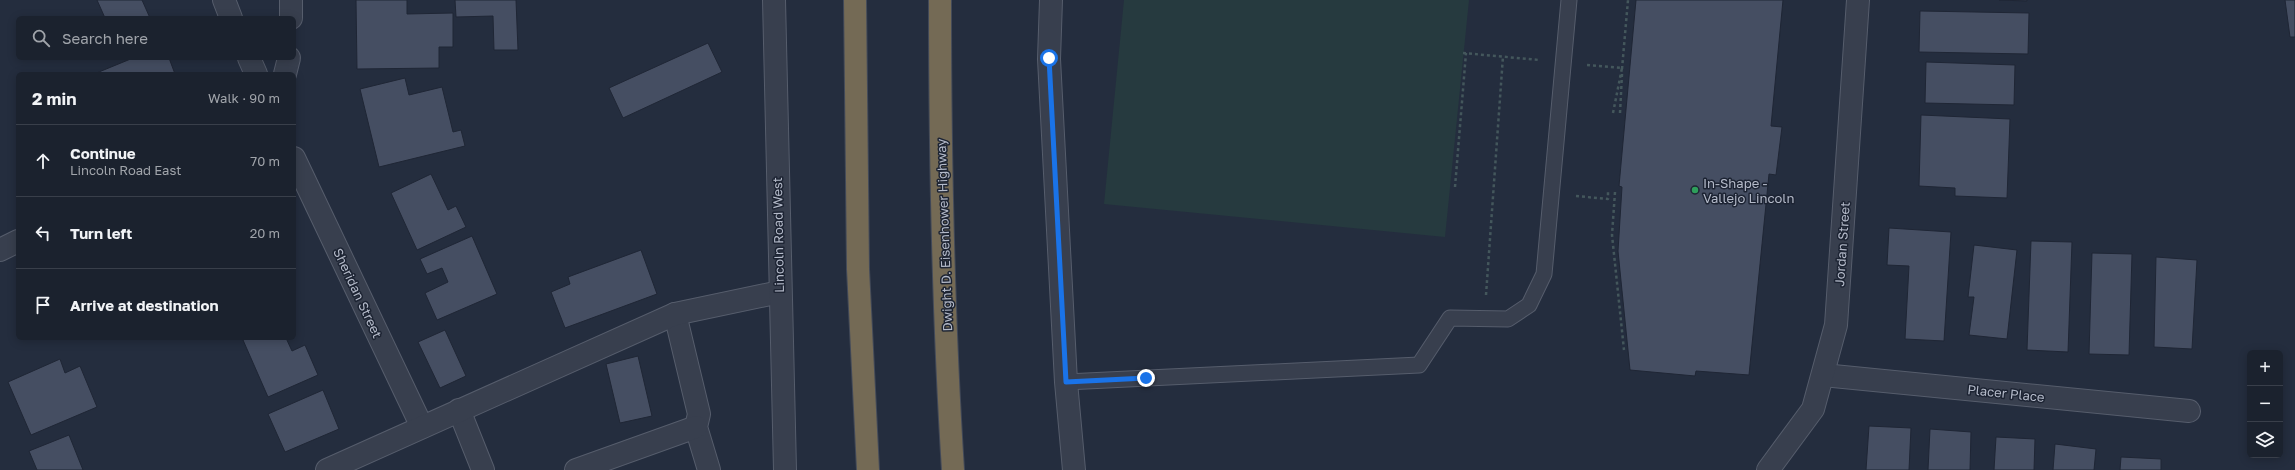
<!DOCTYPE html>
<html lang="en">
<head>
<meta charset="utf-8">
<style>
	body { margin:0; font-family:"Golos Text",sans-serif; background:#242a36; color:#f1f3f6 }
	.controls { position:absolute; right:12px; bottom:12px; display:grid; overflow:hidden; border-radius:6px; box-shadow:0 2px 10px #0003 }
	.controls button { width:36px; height:36px; display:grid; place-items:center; padding:0; border:0; border-bottom:1px solid #393f4a; background:#1b222e; color:#f1f3f6; font:20px sans-serif }
	.stop { position:absolute; width:12px; height:12px; margin:-9px; border:3px solid #1a73e8; border-radius:50%; background:#fff }
	.stop.end { background:#1a73e8; border-color:#fff; box-shadow:0 1px 4px #0008 }
	.list { margin:0; padding:0; list-style:none }
	h2 { display:flex; justify-content:space-between; align-items:center; height:52px; margin:0; padding:0 16px; font-size:17px }
	h2 small { font-size:13px; font-weight:400; color:#a0a4aa }
	.list li { display:grid; grid-template-columns:26px 1fr auto; gap:12px; align-items:center; box-sizing:border-box; height:72px; padding:0 16px; border-top:1px solid #393f4a }
	.list b { display:block; font-size:15px; white-space:nowrap }
	.list p { margin:0; font-size:13px; white-space:nowrap; color:#a0a4aa }
	.list em { font-size:13px; font-style:normal; color:#a0a4aa }
	.icon { flex:none; width:22px; height:22px; fill:none; stroke:currentColor; stroke-width:2; stroke-linecap:round; stroke-linejoin:round }
	.map { position:relative; flex:none; width:2295px; height:470px; overflow:hidden }
	.search { position:absolute; background:#1b222e; box-shadow:0 2px 10px #0003; left:16px; top:16px; width:280px; height:44px; display:flex; align-items:center; gap:10px; box-sizing:border-box; padding:0 14px; border-radius:6px; color:#a0a4aa; font-size:15px }
	.panel { position:absolute; background:#1b222e; box-shadow:0 2px 10px #0003; left:16px; top:72px; width:280px; height:268px; border-radius:6px }
	.map>svg:first-child { display:block }
</style>
</head>
<body>
<div class="map">
<svg width="2295" height="470" viewBox="0 0 2295 470">
	<rect width="100%" height="100%" fill="#242d3e"/>
	<polygon fill="#263a3f" points="1124,0 1469,0 1445,237 1104,204"/>
	<g fill="#454e62" stroke="#1f2635">
		<polygon points="97,0 142,0 150,18 105,18"/>
		<polygon points="356,0 407,0 407,14 453,13 453,47 439,47 439,68 357,69"/>
		<polygon points="455,0 516,0 518,50 494,50 493,16 456,17"/>
		<polygon points="1636,0 1783,0 1771,126 1782,127 1776,175 1769,174 1749,375 1696,371 1695,376 1630,370 1618,251 1622,187 1619,186"/>
		<polygon points="1999,0 2027,0 2027,1"/>
		<polygon points="2285,0 2295,0 2295,37 2290,37"/>
		<polygon points="1920,11 2029,13 2028,54 1919,52"/>
		<polygon points="708,43 722,72 623,118 609,88"/>
		<polygon points="133,58 169,58 175,74 94,74"/>
		<polygon points="1926,62 2015,65 2014,105 1925,103"/>
		<polygon points="405,78 409,95 442,87 453,132 461,130 465,146 379,167 360,89"/>
		<polygon points="1921,115 2010,119 2007,198 1955,196 1955,188 1919,186"/>
		<polygon points="431,174 448,210 456,206 466,227 417,250 391,193"/>
		<polygon points="1889,228 1951,232 1944,341 1905,339 1909,266 1887,265"/>
		<polygon points="472,236 497,294 437,320 425,293 448,282 442,268 427,274 420,259"/>
		<polygon points="2031,241 2072,242 2068,352 2027,350"/>
		<polygon points="1974,245 2017,250 2007,339 1969,335 1974,297 1968,297"/>
		<polygon points="641,250 657,294 565,328 551,292 570,284 568,277"/>
		<polygon points="2092,253 2132,254 2129,355 2089,354"/>
		<polygon points="2156,257 2197,260 2192,349 2154,347"/>
		<polygon points="445,330 466,376 440,388 418,342"/>
		<polygon points="248,338 286,338 292,351 305,345 318,375 268,397 243,340"/>
		<polygon points="638,356 652,416 620,423 606,364"/>
		<polygon points="60,359 65,373 80,366 97,407 31,435 8,382"/>
		<polygon points="323,390 339,429 285,452 268,414"/>
		<polygon points="1869,426 1911,428 1909,470 1866,470"/>
		<polygon points="1930,429 1971,432 1970,470 1928,470"/>
		<polygon points="69,435 83,470 37,470 29,451"/>
		<polygon points="1996,437 2035,439 2034,470 1994,470"/>
		<polygon points="2055,444 2096,449 2094,470 2053,470"/>
		<polygon points="2121,457 2161,459 2161,470 2120,470"/>
	</g>
	<g fill="none" stroke-linecap="round" stroke-linejoin="round">
		<defs>
			<polyline id="service" points="1066,382 1419,365 1450,318 1508,319 1529,305 1544,274 1569,0"/>
			<g id="minor">
				<polyline points="224,0 231,18"/>
				<polyline points="291,18 291,0"/>
				<polyline points="249,58 256,74"/>
				<polyline points="285,74 289,58"/>
				<polyline points="294,158 422,427"/>
				<polyline points="0,250 18,241"/>
				<polyline points="675,314 699,414 696,427 709,470"/>
				<polyline points="1823,375 2189,411"/>
				<polyline points="459,410 483,470"/>
				<polyline points="327,470 675,314 780,292"/>
				<polyline points="576,470 696,427"/>
				<polyline points="1768,470 1813,409 1836,325 1858,0"/>
			</g>
			<g id="tertiary">
				<polyline points="774,0 785,470"/>
				<polyline points="1051,0 1049,59 1066,382 1074,470"/>
			</g>
			<g id="motorway">
				<polyline points="855,0 858,269 868,470"/>
				<path d="M940,0c0,157 3,314 13,470"/>
			</g>
		</defs>
		<use href="#service" stroke="#565d6c" stroke-width="17"/>
		<use href="#minor" stroke="#565d6c" stroke-width="24"/>
		<use href="#tertiary" stroke="#565d6c" stroke-width="24"/>
		<use href="#motorway" stroke="#434a59" stroke-width="24"/>
		<g stroke="#44575c" stroke-width="2.5" stroke-dasharray="3 3" stroke-linecap="butt">
			<polyline points="1463,53 1539,60"/>
			<polyline points="1587,65 1622,68 1613,113"/>
			<polyline points="1622,69 1628,0"/>
			<polyline points="1620,113 1622,74"/>
			<polyline points="1455,187 1466,53"/>
			<polyline points="1615,192 1612,235 1624,350"/>
			<polyline points="1576,196 1608,199 1608,192"/>
			<polyline points="1486,295 1503,56"/>
		</g>
		<use href="#service" stroke="#383f4e" stroke-width="15"/>
		<use href="#minor" stroke="#383f4e" stroke-width="22"/>
		<use href="#tertiary" stroke="#383f4e" stroke-width="22"/>
		<use href="#motorway" stroke="#746a55" stroke-width="22"/>
	</g>
	<g fill="none" stroke-linecap="round" stroke-linejoin="round">
		<polyline stroke="#1a73e8" stroke-width="5" points="1049,58 1066,382 1146,378"/>
	</g>
	<circle fill="#2e9e5b" stroke="#1d2433" stroke-width="1.5" cx="1695" cy="190" r="4"/>
	<g text-anchor="middle" dominant-baseline="central" stroke-width="3" stroke-linejoin="round" paint-order="stroke">
		<g font-size="13" fill="#b4bac9" stroke="#1d2433" text-anchor="start">
			<text x="1703" y="183">In-Shape -<tspan x="1703" dy="15">Vallejo Lincoln</tspan></text>
		</g>
		<g font-size="13" fill="#b4bac9" stroke="#1d2433">
			<text transform="translate(778 235) rotate(-91)">Lincoln Road West</text>
			<text transform="translate(944 235) rotate(-92)">Dwight D. Eisenhower Highway</text>
			<text transform="translate(1842 244) rotate(-86)">Jordan Street</text>
			<text transform="translate(358 293) rotate(65)">Sheridan Street</text>
			<text transform="translate(2006 393) rotate(6)">Placer Place</text>
		</g>
	</g>
</svg>
<div class="controls">
<button>+</button>
<button>−</button>
<button><svg class="icon" aria-label="layers" viewBox="0 0 24 24"><path d="M12 4l9 5-9 5-9-5zM3 14l9 5 9-5"/></svg></button>
</div>
<div class="stop" style="left:1049px;top:58px"></div>
<div class="stop end" style="left:1146px;top:378px"></div>
<div class="search"><svg class="icon" aria-label="search" viewBox="0 0 24 24"><circle cx="10" cy="10" r="6"/><path d="M15 15l6 6"/></svg>Search here</div>
<section class="panel">
<h2>2 min<small>Walk · 90 m</small></h2>
<ul class="list">
<li><svg class="icon" aria-label="ahead" viewBox="0 0 24 24"><path d="M12 20V5M6 11l6-6 6 6"/></svg><div><b>Continue</b><p>Lincoln Road East</p></div><em>70 m</em></li>
<li><svg class="icon" aria-label="left" viewBox="0 0 24 24"><path d="M17 20v-9H6M10 6l-5 5 5 5"/></svg><div><b>Turn left</b></div><em>20 m</em></li>
<li><svg class="icon" aria-label="arrive" viewBox="0 0 24 24"><path d="M6 21V4h12l-3 4 3 4H6"/></svg><div><b>Arrive at destination</b></div></li>
</ul>
</section>
</div>
</body>
</html>
